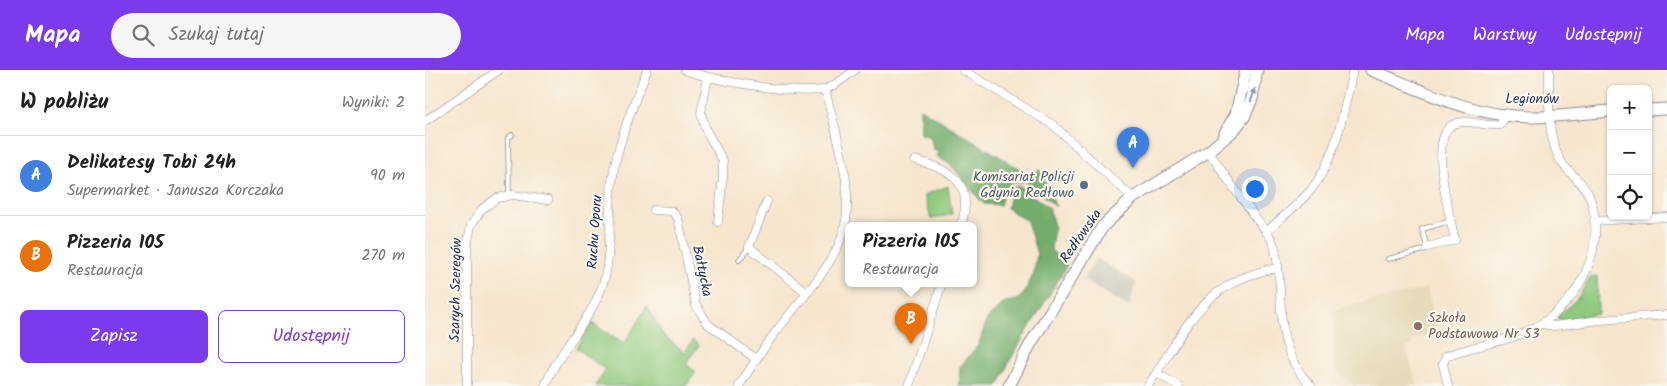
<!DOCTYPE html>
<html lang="pl">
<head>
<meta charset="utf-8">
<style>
	body { margin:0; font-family:Kalam,sans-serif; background:#f6f6f6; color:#202124 }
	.controls { position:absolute; right:15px; top:15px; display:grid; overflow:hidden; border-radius:8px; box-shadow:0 1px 4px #0004 }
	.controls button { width:45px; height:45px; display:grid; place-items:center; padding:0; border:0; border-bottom:1px solid #e0e0e0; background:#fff; color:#202124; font:25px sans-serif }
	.you { position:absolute; left:829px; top:118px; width:18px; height:18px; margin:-12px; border:4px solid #fff; border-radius:50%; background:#1a73e8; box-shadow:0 0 0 8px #1a73e833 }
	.badge { display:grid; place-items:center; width:32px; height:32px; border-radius:50%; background:#7c3aed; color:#fff; font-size:16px; font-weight:700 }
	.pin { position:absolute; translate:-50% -41px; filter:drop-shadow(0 1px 2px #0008) }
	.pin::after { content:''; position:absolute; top:26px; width:18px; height:15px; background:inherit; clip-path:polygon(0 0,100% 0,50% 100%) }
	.popup { position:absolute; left:420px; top:152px; width:132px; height:65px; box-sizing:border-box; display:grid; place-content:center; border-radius:8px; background:#fff; filter:drop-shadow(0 1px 4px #0005); font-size:16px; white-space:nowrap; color:#757577 }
	.popup b { font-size:19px; color:#202124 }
	.popup::after { content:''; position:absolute; left:50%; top:100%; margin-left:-10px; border:10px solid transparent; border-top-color:#fff }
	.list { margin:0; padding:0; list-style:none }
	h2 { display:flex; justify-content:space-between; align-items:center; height:65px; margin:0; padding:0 20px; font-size:21px }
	h2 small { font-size:16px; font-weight:400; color:#757577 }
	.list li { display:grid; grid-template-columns:32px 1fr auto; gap:15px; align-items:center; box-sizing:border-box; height:80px; padding:0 20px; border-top:1px solid #e0e0e0 }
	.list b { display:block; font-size:19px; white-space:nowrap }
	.list p { margin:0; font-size:16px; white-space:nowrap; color:#757577 }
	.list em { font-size:16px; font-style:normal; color:#757577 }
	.actions { display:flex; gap:10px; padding:15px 20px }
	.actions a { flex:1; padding:11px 0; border:1px solid #7c3aed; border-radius:8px; text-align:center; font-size:18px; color:#7c3aed }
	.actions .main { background:#7c3aed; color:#fff }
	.icon { flex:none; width:28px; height:28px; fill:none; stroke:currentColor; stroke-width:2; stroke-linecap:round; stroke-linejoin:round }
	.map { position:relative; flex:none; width:1242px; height:316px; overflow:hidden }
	header { display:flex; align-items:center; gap:30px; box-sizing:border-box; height:70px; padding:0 25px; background:#7c3aed; color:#fff }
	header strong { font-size:24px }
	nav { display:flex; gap:28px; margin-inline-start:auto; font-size:18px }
	.search { width:350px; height:45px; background:#f6f6f6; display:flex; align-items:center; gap:12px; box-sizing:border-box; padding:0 18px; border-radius:28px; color:#757577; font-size:19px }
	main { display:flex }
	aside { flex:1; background:#fff }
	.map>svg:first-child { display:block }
</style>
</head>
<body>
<header>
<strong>Mapa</strong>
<div class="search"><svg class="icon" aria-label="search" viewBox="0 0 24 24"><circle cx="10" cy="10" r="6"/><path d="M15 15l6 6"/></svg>Szukaj tutaj</div>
<nav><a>Mapa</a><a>Warstwy</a><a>Udostępnij</a></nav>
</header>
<main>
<aside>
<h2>W pobliżu<small>Wyniki: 2</small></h2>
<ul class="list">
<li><span class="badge" style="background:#3f7fe0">A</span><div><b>Delikatesy Tobi 24h</b><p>Supermarket · Janusza Korczaka</p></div><em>90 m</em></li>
<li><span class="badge" style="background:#e8710a">B</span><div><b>Pizzeria 105</b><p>Restauracja</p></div><em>270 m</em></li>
</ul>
<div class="actions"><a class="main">Zapisz</a><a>Udostępnij</a></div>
</aside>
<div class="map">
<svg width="1242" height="316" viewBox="0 0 1242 316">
	<rect width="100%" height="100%" fill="#fbf7ec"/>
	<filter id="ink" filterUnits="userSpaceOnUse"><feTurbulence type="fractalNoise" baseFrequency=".02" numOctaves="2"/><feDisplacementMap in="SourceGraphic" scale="10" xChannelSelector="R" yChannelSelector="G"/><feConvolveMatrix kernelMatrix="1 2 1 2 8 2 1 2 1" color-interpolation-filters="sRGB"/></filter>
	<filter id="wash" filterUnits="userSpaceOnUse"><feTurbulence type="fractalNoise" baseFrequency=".0096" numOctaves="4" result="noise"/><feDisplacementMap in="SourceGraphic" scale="20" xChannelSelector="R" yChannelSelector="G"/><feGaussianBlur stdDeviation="1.12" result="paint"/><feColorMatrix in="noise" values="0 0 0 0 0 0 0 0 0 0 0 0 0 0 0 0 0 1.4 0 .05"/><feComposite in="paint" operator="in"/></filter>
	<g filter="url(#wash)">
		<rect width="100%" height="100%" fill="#f6e6ce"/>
		<polygon fill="#e6daba" points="1002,218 1013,263 987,269 988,275 981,277 992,316 929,316 910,299 908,242 923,236"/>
		<polygon fill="#c8c4b8" points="671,188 711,212 704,237 658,210"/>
		<g fill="#8fc97d" stroke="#557c6e">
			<polygon points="523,116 527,144 506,149 499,125"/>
			<polygon points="1172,206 1173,244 1133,250 1132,247 1152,229 1166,207"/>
			<polygon points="222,236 239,266 260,282 268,270 274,275 261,294 271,302 261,316 170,316 181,300 151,278 167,253 199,274"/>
		</g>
		<g fill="#73ad6c" stroke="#476e65">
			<polygon points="495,38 603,104 615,100 631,137 601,111 584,114 579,121 575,135 559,134 555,130 527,96 512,86 515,81 508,79 506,68 495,63"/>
			<polygon points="595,116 624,138 629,156 626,180 642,195 585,290 573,316 534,316 535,297 554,274 562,249 580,232 592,230 600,222 609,203 612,184 602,151 582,138 586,118"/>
		</g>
	</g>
	<g filter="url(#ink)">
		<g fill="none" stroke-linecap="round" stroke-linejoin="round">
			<defs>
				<g id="lane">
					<polyline points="84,125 83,68 87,65"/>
					<polyline points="963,189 999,180 1002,177 997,159 1026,151"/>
					<polyline points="314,190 324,177"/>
				</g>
				<g id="street">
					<path d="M260,0c26,10 116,26 141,19 10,-4 20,-12 29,-19"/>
					<polyline points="538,0 628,55 708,128"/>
					<polyline points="283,7 276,43 281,60 298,91 298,106 293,152"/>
					<polyline points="0,51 74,0"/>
					<path d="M784,81c14,24 32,46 48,69 7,8 16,18 18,29 12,50 -6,94 36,137"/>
					<path d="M490,90c37,10 60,23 46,65"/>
					<polyline points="342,131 324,177 381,222"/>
					<polyline points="228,140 247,141 253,148 271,235 283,254 331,289"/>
					<polyline points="1169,151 1242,147"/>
					<path d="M841,162c15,-14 32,-27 45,-42 26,-33 33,-81 42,-120"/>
					<path d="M1002,177l28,-7c-5,-23 -28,-106 -1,-116 14,-6 31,3 46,1l6,-10"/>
					<polyline points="1117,254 1129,256 1175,250 1242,245"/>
					<polyline points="732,303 753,316"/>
					<polyline points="42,316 42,177 46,155 57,139 72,128 88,125 123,130"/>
					<path d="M120,316c15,-39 49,-67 60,-109 7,-31 3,-64 7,-95 5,-39 21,-76 35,-112"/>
					<path d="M314,316c12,-19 25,-39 39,-57 26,-35 68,-73 69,-120 2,-40 -13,-82 -22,-120"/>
					<polyline points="484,316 517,213"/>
					<path d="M723,316c37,-56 54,-105 129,-118"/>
					<path d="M1023,316l-5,-22 3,-8c28,-11 59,-13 86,-27 46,-23 76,-81 58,-131 -5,-15 -20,-23 -28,-35 -17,-26 -12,-64 -13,-93"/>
				</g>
				<g id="secondary">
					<path d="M946,0c43,17 87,39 133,45 35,5 72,-1 107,-4"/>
					<polyline points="1223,40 1242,39"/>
					<polyline points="800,63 811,44 821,0"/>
					<polyline points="584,316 606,273 678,156 708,128 784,81 809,60 819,47 827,29 832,0"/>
				</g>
			</defs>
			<use href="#lane" stroke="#888a96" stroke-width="5.5"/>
			<use href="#street" stroke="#888a96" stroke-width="9"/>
			<use href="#secondary" stroke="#888a96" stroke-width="13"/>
			<use href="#lane" stroke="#fff" stroke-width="4"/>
			<use href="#street" stroke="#fff" stroke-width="8"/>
			<use href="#secondary" stroke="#fff" stroke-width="11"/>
		</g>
		<defs><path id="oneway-solid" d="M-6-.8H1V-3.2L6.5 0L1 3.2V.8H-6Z" transform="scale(1.25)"/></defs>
		<use fill="#8d97ae" href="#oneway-solid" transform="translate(828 25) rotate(-72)"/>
	</g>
	<circle fill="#5c6f8a" stroke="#fbf7ec" stroke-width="2" cx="659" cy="115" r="5"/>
	<circle fill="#8d6e63" stroke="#fbf7ec" stroke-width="2" cx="993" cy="256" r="5"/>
	<g text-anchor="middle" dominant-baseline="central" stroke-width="4.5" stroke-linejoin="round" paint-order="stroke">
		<g font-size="14" fill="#1b2f5e" stroke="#fbf7ec">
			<text x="1107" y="29">Legionów</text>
			<text transform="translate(170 162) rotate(-86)">Ruchu Oporu</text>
			<text transform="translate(656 166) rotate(-55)">Redłowska</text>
			<text transform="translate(277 201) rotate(78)">Bałtycka</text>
			<text transform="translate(31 220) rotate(-89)">Szarych Szeregów</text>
		</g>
		<g font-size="14" fill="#4e5e75" stroke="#fbf7ec" text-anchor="end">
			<text x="649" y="107">Komisariat Policji<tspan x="649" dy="16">Gdynia Redłowo</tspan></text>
		</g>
		<g font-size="14" fill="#785e54" stroke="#fbf7ec" text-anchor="start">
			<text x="1003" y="248">Szkoła<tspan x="1003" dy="16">Podstawowa Nr 53</tspan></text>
		</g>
	</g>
</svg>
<div class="controls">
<button>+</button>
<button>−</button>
<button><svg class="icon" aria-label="locate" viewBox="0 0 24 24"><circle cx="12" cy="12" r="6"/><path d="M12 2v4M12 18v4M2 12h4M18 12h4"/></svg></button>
</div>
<div class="you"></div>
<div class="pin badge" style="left:708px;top:98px;background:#3f7fe0">A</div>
<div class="pin badge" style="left:486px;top:274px;background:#e8710a">B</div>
<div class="popup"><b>Pizzeria 105</b>Restauracja</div>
</div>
</main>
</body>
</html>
